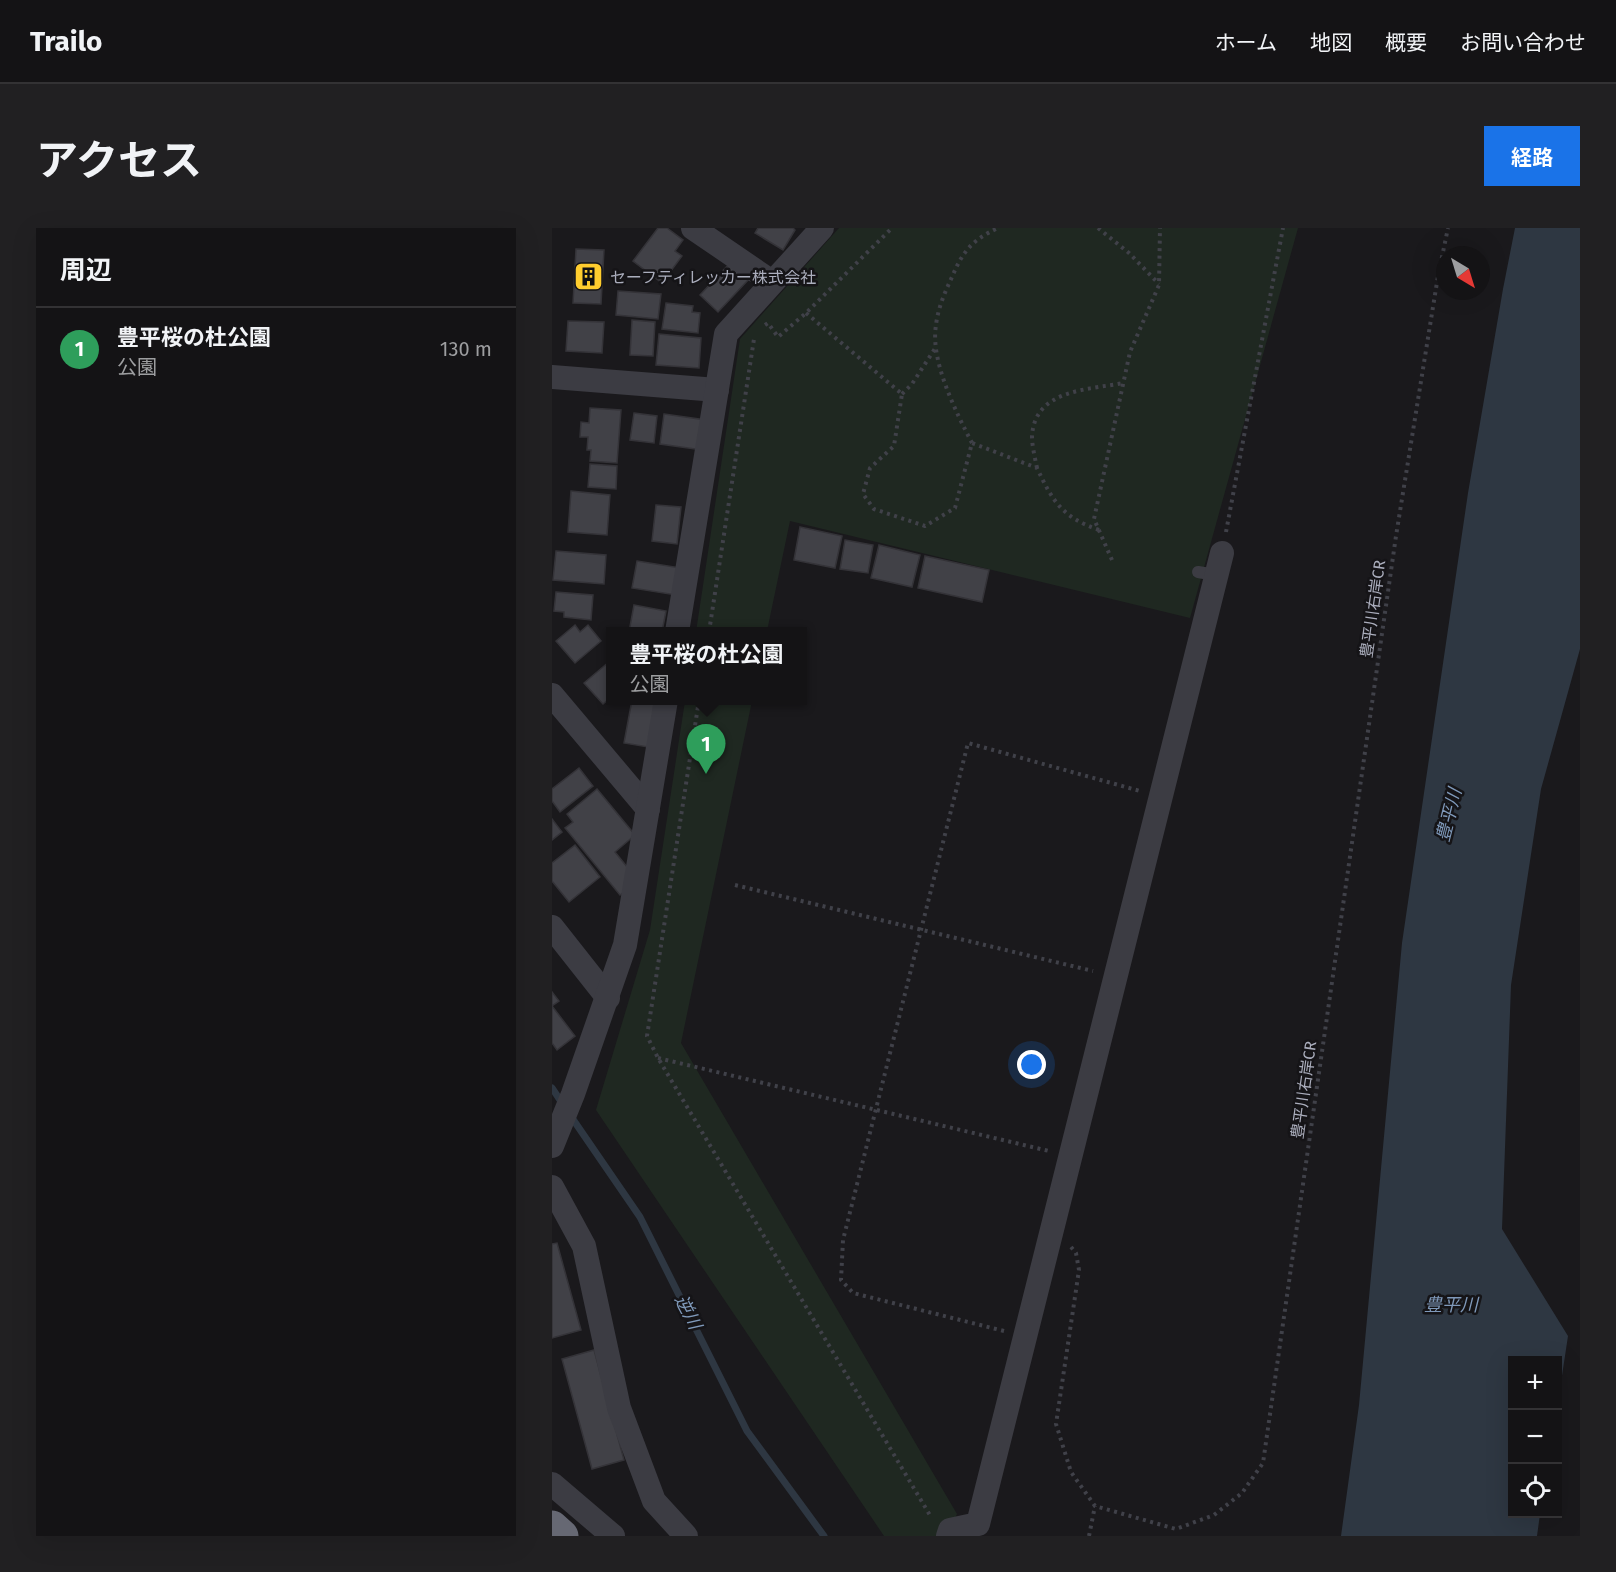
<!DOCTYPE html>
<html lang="ja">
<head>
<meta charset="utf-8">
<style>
	body { margin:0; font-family:"Fira Sans","Noto Sans JP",sans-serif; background:#212022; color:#f1f3f6 }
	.controls { position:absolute; right:18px; bottom:18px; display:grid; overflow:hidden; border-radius:0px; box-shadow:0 6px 24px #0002 }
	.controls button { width:54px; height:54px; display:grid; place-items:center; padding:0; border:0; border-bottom:2px solid #333234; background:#141315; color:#f1f3f6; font:30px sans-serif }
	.compass { position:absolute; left:884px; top:18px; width:54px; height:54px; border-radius:50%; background:#141315; box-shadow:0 6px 24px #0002; rotate:142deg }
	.you { position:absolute; left:480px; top:837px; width:21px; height:21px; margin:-15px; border:4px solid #fff; border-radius:50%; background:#1a73e8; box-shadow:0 0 0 9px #1a73e833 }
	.badge { display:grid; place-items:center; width:39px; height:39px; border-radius:50%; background:#1a73e8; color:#fff; font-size:20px; font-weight:700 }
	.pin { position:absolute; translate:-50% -50px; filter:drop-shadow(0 2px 3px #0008) }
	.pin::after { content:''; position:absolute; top:32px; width:21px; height:18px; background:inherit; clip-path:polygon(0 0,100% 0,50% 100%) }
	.popup { position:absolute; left:54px; top:399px; width:201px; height:78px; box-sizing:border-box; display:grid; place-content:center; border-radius:0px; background:#141315; filter:drop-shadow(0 2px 4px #0005); font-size:20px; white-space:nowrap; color:#9d9ea0 }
	.popup b { font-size:22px; color:#f1f3f6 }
	.popup::after { content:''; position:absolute; left:50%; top:100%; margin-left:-12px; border:12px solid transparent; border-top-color:#141315 }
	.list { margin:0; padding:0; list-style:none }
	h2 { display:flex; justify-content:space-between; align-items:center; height:78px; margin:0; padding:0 24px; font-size:26px }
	h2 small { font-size:20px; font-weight:400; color:#9d9ea0 }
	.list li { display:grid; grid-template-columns:39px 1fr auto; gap:18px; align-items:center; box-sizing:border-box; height:84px; padding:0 24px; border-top:2px solid #333234 }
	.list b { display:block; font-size:22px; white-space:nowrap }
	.list p { margin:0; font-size:20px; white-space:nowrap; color:#9d9ea0 }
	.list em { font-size:20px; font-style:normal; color:#9d9ea0 }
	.icon { flex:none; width:33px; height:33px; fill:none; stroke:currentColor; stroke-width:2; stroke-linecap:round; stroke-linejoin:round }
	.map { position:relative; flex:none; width:1028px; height:1308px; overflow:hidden; border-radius:0px }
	header { display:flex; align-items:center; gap:36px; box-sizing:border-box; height:84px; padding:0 30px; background:#141315; border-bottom:2px solid #333234 }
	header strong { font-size:28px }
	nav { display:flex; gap:33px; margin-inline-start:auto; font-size:21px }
	.intro { display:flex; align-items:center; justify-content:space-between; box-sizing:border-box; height:144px; padding:0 36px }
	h1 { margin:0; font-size:42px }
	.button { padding:15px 27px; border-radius:0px; background:#1a73e8; color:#fff; font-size:21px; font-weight:700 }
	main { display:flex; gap:36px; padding:0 36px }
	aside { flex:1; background:#141315; border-radius:0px; box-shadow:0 6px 24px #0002 }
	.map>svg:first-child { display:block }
</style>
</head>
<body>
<header>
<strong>Trailo</strong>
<nav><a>ホーム</a><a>地図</a><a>概要</a><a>お問い合わせ</a></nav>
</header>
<div class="intro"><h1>アクセス</h1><a class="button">経路</a></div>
<main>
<aside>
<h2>周辺<small></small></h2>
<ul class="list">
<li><span class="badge" style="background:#2e9e5b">1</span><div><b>豊平桜の杜公園</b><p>公園</p></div><em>130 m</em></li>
</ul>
</aside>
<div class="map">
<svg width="1028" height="1308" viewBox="0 0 1028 1308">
	<rect width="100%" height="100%" fill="#1a191c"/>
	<g fill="#1f2821">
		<polygon points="287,0 746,0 638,390 238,293 215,403 144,404 188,111"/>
		<polygon points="133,473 200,473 129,815 405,1286 393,1308 332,1308 44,882 98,702"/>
	</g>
	<polygon fill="#2e3742" points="963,0 1028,0 1028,421 989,561 959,757 950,1001 1016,1108 1006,1174 1005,1132 960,1132 960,1286 988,1286 985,1308 789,1308 807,1177 850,715 916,265 951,61"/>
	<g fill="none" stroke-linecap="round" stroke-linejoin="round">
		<g stroke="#2e3742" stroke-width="7">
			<polyline points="0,860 10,875"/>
			<polyline points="18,887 88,989 195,1203 272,1308"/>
		</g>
	</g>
	<g fill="#414147" stroke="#343338" stroke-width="1.5">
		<polygon points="106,0 115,0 131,12 123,23 130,28 110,55 81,33"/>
		<polygon points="206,0 241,0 243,2 231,22 203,5"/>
		<polygon points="24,21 52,22 49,76 21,75"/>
		<polygon points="179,34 197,51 166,84 148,67"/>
		<polygon points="66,63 109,66 106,91 64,87"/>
		<polygon points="114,75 141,78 140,84 148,85 146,105 110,101"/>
		<polygon points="80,92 103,94 101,128 78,127"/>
		<polygon points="16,93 52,94 50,125 14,123"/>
		<polygon points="107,106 149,110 147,140 104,137"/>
		<polygon points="38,180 69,182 65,235 38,233 39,222 35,222 36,209 28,209 29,194 37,195"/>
		<polygon points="82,185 105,188 102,215 78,212"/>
		<polygon points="112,186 154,192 150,222 108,216"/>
		<polygon points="38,236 65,238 64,261 36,259"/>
		<polygon points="19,263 58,267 55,307 16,304"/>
		<polygon points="104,277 129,279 125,316 100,313"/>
		<polygon points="248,299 290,308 283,340 242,332"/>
		<polygon points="293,312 321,317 316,345 288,341"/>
		<polygon points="327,317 368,327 360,359 319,350"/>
		<polygon points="4,323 54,327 52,356 1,352"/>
		<polygon points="373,328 437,342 430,374 366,360"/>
		<polygon points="85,333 129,340 124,367 80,360"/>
		<polygon points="4,364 41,367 39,392 12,389 12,384 2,383"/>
		<polygon points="82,377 114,383 110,404 77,404"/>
		<polygon points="23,397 28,404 36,397 49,413 23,435 4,413"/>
		<polygon points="58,433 58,470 51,476 32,455"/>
		<polygon points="80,472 104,472 96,519 72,515"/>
		<polygon points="27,540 41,558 8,584 0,573 0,561"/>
		<polygon points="45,561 83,607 63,624 80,645 80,658 68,667 13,600 21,594 15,586"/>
		<polygon points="0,591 10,604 0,612"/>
		<polygon points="23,617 48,649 17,674 0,653 0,635"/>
		<polygon points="0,764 7,773 0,778 23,808 5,822 0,815"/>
		<polygon points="5,1015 29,1102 0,1110 0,1016"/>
		<polygon points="42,1122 72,1232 40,1241 10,1131"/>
	</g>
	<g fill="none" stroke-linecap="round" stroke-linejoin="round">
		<g stroke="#404149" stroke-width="4" stroke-dasharray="3 4.5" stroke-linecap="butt">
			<polyline points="546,0 577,25 607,56"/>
			<path d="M254,85l96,81 -8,52 -24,22 -7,26 11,15 51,17 30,-18 17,-65 65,25c16,34 25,49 62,62"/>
			<polyline points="213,97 216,95 226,109 254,85 340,0"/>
			<polyline points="350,166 360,156 384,119"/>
			<path d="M420,215c-16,-31 -42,-82 -36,-118 2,-17 9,-33 16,-48 11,-26 20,-37 46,-49"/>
			<path d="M485,240c-2,-10 -5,-22 -5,-32 3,-47 56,-46 91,-53"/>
			<polyline points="674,304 731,0"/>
			<polyline points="560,332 542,291 578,124 607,57 608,0"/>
			<polyline points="157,404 202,111"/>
			<polyline points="147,472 95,808 106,830 379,1289"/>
			<polyline points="183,657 541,743"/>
			<polyline points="106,830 497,923"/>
			<polyline points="519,1019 524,1025 527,1042 504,1196 519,1244 543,1278 624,1301 662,1287 690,1265 711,1235 844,308 886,48 896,0"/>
			<polyline points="452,1103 301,1065 289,1052 291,1012 416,515 588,563"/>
			<polyline points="537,1308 543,1278"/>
		</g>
		<polyline stroke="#3c3c43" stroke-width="12" points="646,344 664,347"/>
		<g stroke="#3c3c43" stroke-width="24">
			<polyline points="141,0 220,54"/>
			<polyline points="0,149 165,162"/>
			<polyline points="125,404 174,106 270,0"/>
			<polyline points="0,467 96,581"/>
			<polyline points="0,699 56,770"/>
			<polyline points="0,918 21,866 73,717 114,472"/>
			<polyline points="0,959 32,1018 67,1180 102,1273 134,1308"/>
			<polyline points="0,1256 61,1308"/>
			<polyline points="396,1308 398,1302 426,1296 670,325"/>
		</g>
		<polyline stroke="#666873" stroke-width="33" points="0,1299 10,1308"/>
	</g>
	<defs>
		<symbol id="building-square" viewBox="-11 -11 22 22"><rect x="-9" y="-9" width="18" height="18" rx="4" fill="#ffcd2e" stroke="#151417"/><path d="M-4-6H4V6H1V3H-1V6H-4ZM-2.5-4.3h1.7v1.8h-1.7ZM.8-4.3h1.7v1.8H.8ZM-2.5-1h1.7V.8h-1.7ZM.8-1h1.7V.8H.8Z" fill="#111"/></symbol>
	</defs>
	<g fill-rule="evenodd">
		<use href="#building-square" x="20" y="32" width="33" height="33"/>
	</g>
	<g text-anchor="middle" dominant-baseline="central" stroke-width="5" stroke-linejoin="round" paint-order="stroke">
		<g font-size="16" fill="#abaebd" stroke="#151417" text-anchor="start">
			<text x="58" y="49">セーフティレッカー株式会社</text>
		</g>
		<g font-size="16" fill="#abaebd" stroke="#151417">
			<text transform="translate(821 381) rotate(-82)">豊平川右岸CR</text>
			<text transform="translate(752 862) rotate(-82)">豊平川右岸CR</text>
		</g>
		<g font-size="18" font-style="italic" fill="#7f99ba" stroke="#151417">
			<text transform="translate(897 587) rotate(-76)">豊平川</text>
			<text x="899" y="1077">豊平川</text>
			<text transform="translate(136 1084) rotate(63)">逆川</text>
		</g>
	</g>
</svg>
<div class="controls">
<button>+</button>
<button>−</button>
<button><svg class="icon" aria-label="locate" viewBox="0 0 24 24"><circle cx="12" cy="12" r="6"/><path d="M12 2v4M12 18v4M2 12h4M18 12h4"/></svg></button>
</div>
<svg class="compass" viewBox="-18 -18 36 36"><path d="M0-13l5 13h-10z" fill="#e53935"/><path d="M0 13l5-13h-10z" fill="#9d9ea0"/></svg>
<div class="you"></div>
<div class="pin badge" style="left:154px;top:546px;background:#2e9e5b">1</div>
<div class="popup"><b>豊平桜の杜公園</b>公園</div>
</div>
</main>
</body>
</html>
